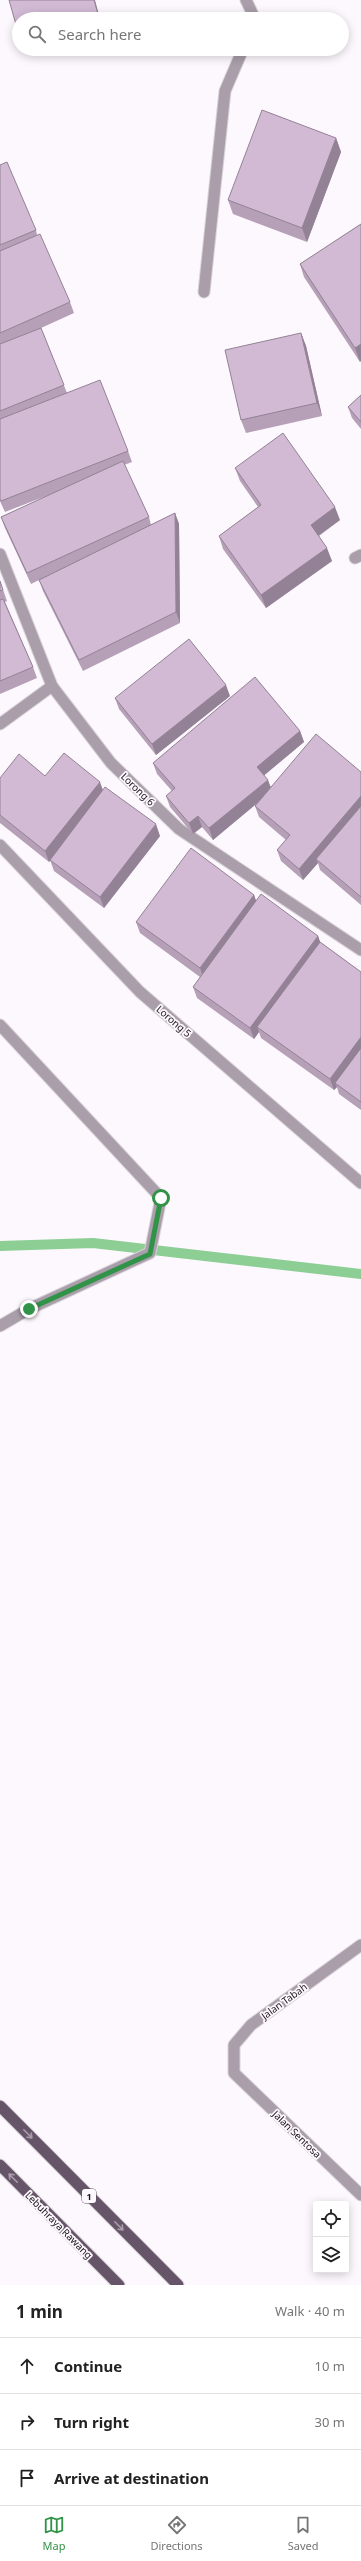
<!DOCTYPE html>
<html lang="en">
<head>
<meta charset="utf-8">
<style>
	body { margin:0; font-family:"Noto Sans",sans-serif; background:#f2f2f2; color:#222 }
	.controls { position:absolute; right:12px; bottom:12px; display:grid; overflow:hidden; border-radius:4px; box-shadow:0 2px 10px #0003 }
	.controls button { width:36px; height:36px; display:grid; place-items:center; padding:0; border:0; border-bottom:1px solid #e0e0e0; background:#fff; color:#222; font:20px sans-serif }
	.stop { position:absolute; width:12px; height:12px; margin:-9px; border:3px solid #319347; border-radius:50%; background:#fff }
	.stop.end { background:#319347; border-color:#fff; box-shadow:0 1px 4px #0008 }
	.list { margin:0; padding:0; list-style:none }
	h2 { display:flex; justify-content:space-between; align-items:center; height:52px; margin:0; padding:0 16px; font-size:17px }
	h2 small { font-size:13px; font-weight:400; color:#767676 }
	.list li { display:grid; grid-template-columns:26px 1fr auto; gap:12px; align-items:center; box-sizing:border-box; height:56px; padding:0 16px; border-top:1px solid #e0e0e0 }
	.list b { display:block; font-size:15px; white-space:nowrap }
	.list em { font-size:13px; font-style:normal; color:#767676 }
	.icon { flex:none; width:22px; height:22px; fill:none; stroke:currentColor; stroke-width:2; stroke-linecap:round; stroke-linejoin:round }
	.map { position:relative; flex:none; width:361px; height:2285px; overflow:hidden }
	.search { position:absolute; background:#fff; box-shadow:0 2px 10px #0003; left:12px; right:12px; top:12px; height:44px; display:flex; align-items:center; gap:10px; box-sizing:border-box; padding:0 14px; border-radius:22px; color:#767676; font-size:15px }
	.sheet { height:220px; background:#fff }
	nav { display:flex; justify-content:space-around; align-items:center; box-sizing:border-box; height:56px; border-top:1px solid #e0e0e0; background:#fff; font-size:11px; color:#767676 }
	nav a { display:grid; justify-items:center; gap:2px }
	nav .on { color:#319347 }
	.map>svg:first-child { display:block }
</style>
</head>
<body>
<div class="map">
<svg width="361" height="2285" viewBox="0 0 361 2285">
	<rect width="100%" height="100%" fill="#fdf8fd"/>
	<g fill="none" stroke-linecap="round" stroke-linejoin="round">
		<polyline stroke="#8cce94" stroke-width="10" points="0,1246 93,1243 361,1274"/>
		<defs>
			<g id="service">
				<polyline points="246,0 255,19"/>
				<polyline points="204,292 225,91 243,49"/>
				<polyline points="355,558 361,555"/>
				<polyline points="0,1025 161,1198 150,1253 29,1309 0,1326"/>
			</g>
			<g id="minor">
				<polyline points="0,554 52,686 111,763 179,829 361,950"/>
				<polyline points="0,724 52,686"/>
				<polyline points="0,845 140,992 361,1183"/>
				<polyline points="361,1945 251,2025 234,2045 234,2073 361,2195"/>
			</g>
			<g id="primary">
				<polyline points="0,2106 178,2285"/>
				<polyline points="0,2165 119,2285"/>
			</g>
		</defs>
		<use href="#service" stroke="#d9d3d9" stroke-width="13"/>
		<use href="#minor" stroke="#d9d3d9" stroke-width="13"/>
		<use href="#primary" stroke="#d9d3d9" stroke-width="13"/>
		<use href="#service" stroke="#a99eaa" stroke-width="11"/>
		<use href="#minor" stroke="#a99eaa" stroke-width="11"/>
		<use href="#primary" stroke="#665468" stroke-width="11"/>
	</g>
	<g fill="#b5a0b7">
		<polygon points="24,49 37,49 25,52"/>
		<polygon points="336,138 341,152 307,242 233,214 228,200"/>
		<polygon points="0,164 36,230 37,235 70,302 74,313 41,328 67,393 128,451 132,462 124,465 149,517 151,525 175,513 179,524 180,623 83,671 43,591 39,580 31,584 5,528 1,517 59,491 5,512 0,501"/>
		<polygon points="361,224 360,362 304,277 300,264"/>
		<polygon points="301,333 306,346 322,416 246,433 241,420"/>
		<polygon points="361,395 361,429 352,418 348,407"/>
		<polygon points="235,468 340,520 319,536 332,561 266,608 223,549 219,536 258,507 240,481"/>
		<polygon points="0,581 7,601 5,602 33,667 37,678 0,694"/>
		<polygon points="230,696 156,755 119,709 115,698"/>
		<polygon points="300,731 304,742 264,775 271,787 361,772 361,905 320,870 318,863 303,880 281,861 277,850 286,840 259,817 255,806 259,801 213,840 202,827 193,834 170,807 166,796 172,791 157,774 153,763"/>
		<polygon points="45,776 103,790 160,836 104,908 54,871 50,860 49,862 0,823 0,778"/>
		<polygon points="254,895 256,901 318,936 320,942 361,972 361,1110 339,1094 337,1087 334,1090 261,1038 259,1032 254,1039 197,998 193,987 200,977 140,933 136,922"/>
	</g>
	<g fill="#938295">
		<polygon points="94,0 95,0 100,19 99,19"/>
		<polygon points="336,138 341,152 307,242 302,228"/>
		<polygon points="301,333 306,346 322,416 317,403"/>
		<polygon points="361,344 361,361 360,362 355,348"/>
		<polygon points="335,507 340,520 315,538 311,525"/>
		<polygon points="175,513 179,524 180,623 176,612"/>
		<polygon points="327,548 332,561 266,608 261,595"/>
		<polygon points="226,685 230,696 156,755 152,744"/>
		<polygon points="300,731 304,742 261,778 257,767"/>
		<polygon points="268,780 272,791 213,840 209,828"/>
		<polygon points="100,782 104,793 49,862 45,851"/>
		<polygon points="361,796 361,812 316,859 318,863 303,880 299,869"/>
		<polygon points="198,816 202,827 193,834 189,823"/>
		<polygon points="156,824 160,836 104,908 100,897"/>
		<polygon points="254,895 258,906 204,979 200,968"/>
		<polygon points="318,936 322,947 257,1027 259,1032 254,1039 250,1028"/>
		<polygon points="361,1037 361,1054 335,1083 337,1087 334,1090 330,1079"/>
	</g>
	<g fill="#d2bad5" stroke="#938295">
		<polygon points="9,0 94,0 99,18 95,19 19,19 19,35"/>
		<polygon points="262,110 336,138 302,228 228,200"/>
		<polygon points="7,162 36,230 0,245 0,165"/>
		<polygon points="361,224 361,344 355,348 300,264"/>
		<polygon points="40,234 70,302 0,333 0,251"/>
		<polygon points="41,328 64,385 0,411 0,344"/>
		<polygon points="301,333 317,403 241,420 225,350"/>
		<polygon points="100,380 128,451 1,501 0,499 0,419"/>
		<polygon points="361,395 361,422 348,407"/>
		<polygon points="283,433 335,507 311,525 327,548 261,595 219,536 261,505 235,468"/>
		<polygon points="123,461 149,517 27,573 1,517"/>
		<polygon points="175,513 176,612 79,660 39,580"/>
		<polygon points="0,581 3,590 0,591"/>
		<polygon points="3,599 33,667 0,681 0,600"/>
		<polygon points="189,639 226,685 152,744 115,698"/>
		<polygon points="255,677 300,731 257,767 268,780 209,828 198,816 189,823 166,796 175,788 153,763"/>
		<polygon points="316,734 361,772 361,796 299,869 277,850 290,835 255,806"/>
		<polygon points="64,753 100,782 45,851 0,815 0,778 19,754 45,776"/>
		<polygon points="105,787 156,824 100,897 50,860"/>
		<polygon points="361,806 361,897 316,859"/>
		<polygon points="191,848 254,895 200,968 136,922"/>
		<polygon points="261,894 318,936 250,1028 193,987"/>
		<polygon points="320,942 361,972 361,1037 330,1079 257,1027"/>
		<polygon points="361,1048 361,1102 335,1083"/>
	</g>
	<defs><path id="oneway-shaft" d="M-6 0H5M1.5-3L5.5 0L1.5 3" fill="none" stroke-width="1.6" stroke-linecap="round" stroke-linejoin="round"/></defs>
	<g stroke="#aa9eab">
		<use href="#oneway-shaft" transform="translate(28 2134) rotate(45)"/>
		<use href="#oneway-shaft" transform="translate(13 2178) rotate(-135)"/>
		<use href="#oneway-shaft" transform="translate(119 2226) rotate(45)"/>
	</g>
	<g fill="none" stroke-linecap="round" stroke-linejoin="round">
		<polyline stroke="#319347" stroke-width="5" points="29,1309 150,1254 161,1198"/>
	</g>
	<g text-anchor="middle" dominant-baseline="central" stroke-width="3.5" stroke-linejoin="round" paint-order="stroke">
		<rect fill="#fdf8fd" stroke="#5e575f" stroke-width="1" x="82" y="2189" width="14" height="14" rx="3"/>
		<g font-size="9" font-weight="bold" fill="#1a121b">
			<text x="89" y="2196">1</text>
		</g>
		<g font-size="10" fill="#1a121b" stroke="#fdf8fd">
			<text transform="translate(138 789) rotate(44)">Lorong 6</text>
			<text transform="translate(174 1021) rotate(41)">Lorong 5</text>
			<text transform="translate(284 2001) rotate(-36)">Jalan Tabah</text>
			<text transform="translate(297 2134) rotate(44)">Jalan Sentosa</text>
			<text transform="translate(59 2225) rotate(45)">Lebuhraya Rawang</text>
		</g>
	</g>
</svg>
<div class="controls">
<button><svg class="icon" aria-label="locate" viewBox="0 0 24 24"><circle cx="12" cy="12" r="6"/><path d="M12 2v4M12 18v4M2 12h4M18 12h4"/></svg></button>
<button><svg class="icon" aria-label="layers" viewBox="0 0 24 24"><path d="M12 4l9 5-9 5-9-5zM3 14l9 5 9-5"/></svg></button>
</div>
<div class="stop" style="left:161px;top:1198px"></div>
<div class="stop end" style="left:29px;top:1309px"></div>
<div class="search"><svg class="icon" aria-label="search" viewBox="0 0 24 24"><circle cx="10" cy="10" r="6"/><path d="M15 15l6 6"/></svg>Search here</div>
</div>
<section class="sheet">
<h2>1 min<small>Walk · 40 m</small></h2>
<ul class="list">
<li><svg class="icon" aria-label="ahead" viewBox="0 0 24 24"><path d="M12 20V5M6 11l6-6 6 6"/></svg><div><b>Continue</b></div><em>10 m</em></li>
<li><svg class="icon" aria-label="right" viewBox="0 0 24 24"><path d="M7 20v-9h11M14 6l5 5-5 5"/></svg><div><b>Turn right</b></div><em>30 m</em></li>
<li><svg class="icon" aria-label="arrive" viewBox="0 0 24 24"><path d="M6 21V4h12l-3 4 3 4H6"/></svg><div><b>Arrive at destination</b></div></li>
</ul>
</section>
<nav>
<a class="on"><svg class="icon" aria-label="map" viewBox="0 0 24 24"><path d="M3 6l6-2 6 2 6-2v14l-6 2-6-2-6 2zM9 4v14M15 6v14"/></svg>Map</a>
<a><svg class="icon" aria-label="directions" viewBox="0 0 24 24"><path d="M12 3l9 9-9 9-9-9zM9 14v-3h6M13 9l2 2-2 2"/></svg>Directions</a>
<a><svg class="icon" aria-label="saved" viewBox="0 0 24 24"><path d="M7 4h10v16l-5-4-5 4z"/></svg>Saved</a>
</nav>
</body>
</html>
